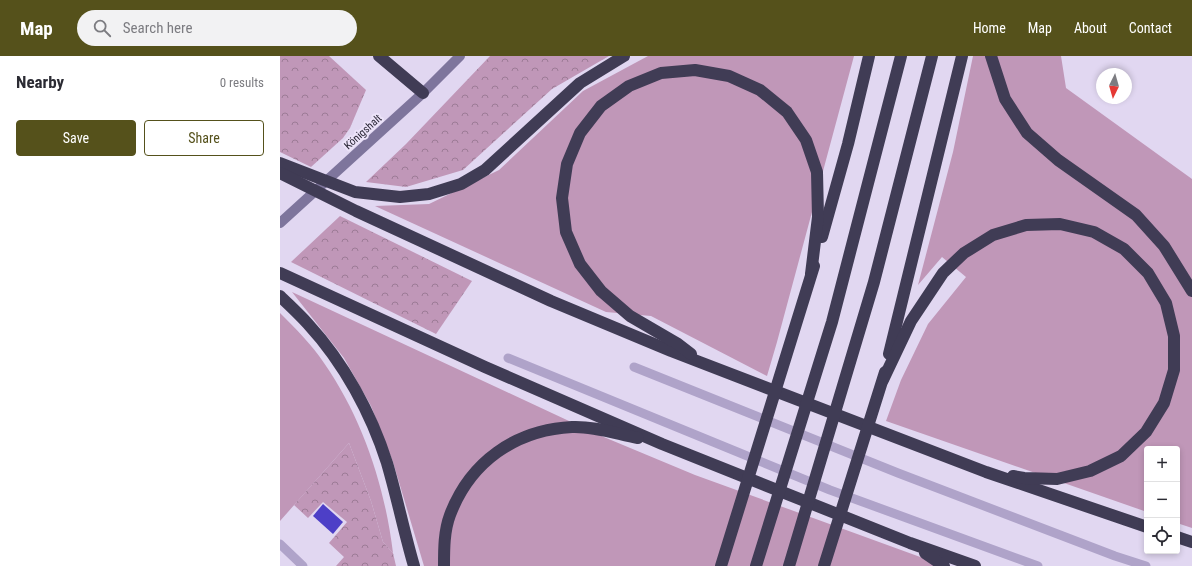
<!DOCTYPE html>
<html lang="en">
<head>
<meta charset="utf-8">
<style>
	body { margin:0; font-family:"Roboto Condensed",sans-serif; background:#f2f2f3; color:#2b2b33 }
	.controls { position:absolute; right:12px; bottom:12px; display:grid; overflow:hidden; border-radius:4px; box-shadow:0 2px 6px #0003 }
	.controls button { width:36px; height:36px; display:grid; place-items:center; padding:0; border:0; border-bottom:1px solid #e1e1e2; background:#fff; color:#2b2b33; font:20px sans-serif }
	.compass { position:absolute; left:816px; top:12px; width:36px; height:36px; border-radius:50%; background:#fff; box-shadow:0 2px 6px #0003; rotate:185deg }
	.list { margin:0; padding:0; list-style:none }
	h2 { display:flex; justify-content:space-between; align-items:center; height:52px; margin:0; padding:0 16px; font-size:17px }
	h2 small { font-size:13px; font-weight:400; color:#7c7c81 }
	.actions { display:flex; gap:8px; padding:12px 16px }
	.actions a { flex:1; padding:9px 0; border:1px solid #55511b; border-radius:4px; text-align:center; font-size:14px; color:#55511b }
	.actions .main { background:#55511b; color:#fff }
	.icon { flex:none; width:22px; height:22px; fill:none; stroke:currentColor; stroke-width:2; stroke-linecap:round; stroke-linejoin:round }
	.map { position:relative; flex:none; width:912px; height:510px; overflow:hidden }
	header { display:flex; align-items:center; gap:24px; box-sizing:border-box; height:56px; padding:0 20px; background:#55511b; color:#fff }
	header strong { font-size:19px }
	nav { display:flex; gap:22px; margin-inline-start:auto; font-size:14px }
	.search { width:280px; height:36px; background:#f2f2f3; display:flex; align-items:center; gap:10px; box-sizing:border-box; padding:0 14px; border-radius:22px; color:#7c7c81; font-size:15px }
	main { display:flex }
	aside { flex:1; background:#fff }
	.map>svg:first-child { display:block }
</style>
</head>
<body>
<header>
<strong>Map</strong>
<div class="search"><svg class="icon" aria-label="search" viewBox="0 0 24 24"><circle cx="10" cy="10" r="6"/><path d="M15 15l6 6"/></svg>Search here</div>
<nav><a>Home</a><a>Map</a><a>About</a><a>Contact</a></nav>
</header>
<main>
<aside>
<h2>Nearby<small>0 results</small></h2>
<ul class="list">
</ul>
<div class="actions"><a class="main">Save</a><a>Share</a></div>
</aside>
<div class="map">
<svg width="912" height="510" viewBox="0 0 912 510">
	<defs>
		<pattern id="forest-crowns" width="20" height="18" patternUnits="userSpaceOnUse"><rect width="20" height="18" fill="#c097b8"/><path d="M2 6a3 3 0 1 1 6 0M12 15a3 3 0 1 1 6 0" fill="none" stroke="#9c7b96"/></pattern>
	</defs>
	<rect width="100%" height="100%" fill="#e1d7f1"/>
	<g fill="#c097b8">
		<polygon points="368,0 574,0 497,286 487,320 371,260 326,256 95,150 149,148 219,114 303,35"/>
		<polygon points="693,0 781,0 786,32 912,123 912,472 897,467 897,393 867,393 867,456 606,365 621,324 648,268 686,221 662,201 638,229 673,96"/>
		<polygon points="12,236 319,379 415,419 665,510 144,510 113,406 91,350 64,302"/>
		<path d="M0,257c16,16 32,32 44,50 39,56 61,124 69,190l-10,-11 -12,-41 -22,-58 -69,78z"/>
	</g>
	<g fill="url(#forest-crowns)">
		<polygon points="0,0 49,0 86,34 70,72 63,82 31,111 0,96"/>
		<polygon points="210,0 329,0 272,33 183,114 126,131 86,126 126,88"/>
		<polygon points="60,160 192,225 156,278 11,206"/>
		<polygon points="69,387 91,445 103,486 113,497 116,510 56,510 64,501 49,487 67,466 43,446 28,462 14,449"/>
	</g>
	<polygon fill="#4d3fc7" points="43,448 63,466 53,478 33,460"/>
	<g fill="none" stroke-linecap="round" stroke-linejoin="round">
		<g stroke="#afa3c9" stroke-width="9">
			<polyline points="228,302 550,434 758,510"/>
			<polyline points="354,311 618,417 835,500 866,510"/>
			<polyline points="0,488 23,510"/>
		</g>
		<polyline stroke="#7e759c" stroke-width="10" points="0,167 143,37 180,0"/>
		<g stroke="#403c55" stroke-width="12">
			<polyline points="99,0 143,37"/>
			<polyline points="711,0 725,43 747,77 778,104 856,159 884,190 912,235"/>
			<polyline points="0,107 75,136 120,141 149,138 181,128 205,114 300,27 344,0"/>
			<polyline points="0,117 76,155 271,245 391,295 706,416 867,471"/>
			<polyline points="542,181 568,88 589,0"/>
			<polyline points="0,217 205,311 382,388 630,487 695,510"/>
			<path d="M0,240c9,9 19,18 28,28 36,39 63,89 79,139 10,34 17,69 27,103"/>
			<polyline points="411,298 398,288 350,260 321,235 300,208 286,176 282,142 287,108 300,77 321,50 349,30 381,17 415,14 449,20 480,34 507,56 526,84 537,116 538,161 531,218"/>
			<polyline points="609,298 682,0"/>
			<polyline points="603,324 631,265 663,217 684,197 713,179 746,169 780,168 814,176 844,193 868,217 886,247 894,280 894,314 884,347 866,376 841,400 810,415 777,423 744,422 733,420"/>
			<polyline points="897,481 912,486"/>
			<polyline points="645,497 664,510"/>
			<path d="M164,510c0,-17 0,-35 6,-51 20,-53 65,-85 122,-88 22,-1 45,7 66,11"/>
			<polyline points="441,510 534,210"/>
			<polyline points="476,510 552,266 621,0"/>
			<polyline points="509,510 594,226 652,0"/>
			<polyline points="544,510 605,316"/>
		</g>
	</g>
	<g text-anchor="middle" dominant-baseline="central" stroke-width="4" stroke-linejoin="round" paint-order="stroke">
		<g font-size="11" fill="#282534" stroke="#ece3f9">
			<text transform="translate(83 76) rotate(-42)">Königshalt</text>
		</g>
	</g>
</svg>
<div class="controls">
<button>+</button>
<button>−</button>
<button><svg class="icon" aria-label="locate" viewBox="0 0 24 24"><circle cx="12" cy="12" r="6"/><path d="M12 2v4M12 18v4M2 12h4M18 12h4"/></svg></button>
</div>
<svg class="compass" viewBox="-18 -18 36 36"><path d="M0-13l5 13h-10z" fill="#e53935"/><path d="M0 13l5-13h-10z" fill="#7c7c81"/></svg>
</div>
</main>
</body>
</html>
